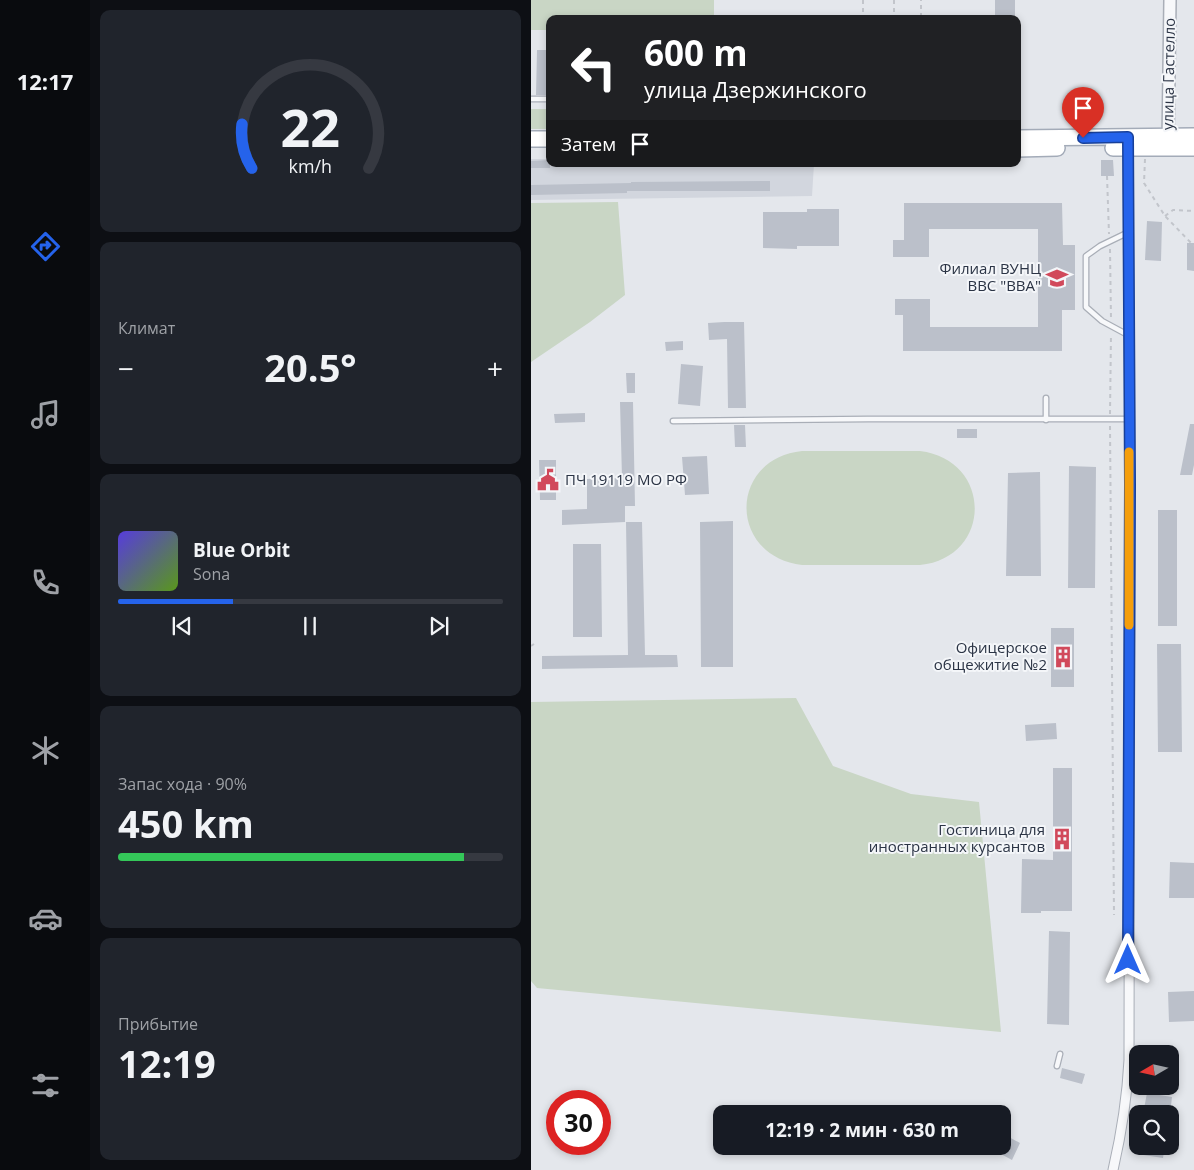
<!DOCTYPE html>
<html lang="ru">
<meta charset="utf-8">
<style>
body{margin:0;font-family:"Open Sans",sans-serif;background:#20242c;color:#f1f3f6;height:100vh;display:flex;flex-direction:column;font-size:19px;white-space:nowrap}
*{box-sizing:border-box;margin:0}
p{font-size:16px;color:#9ea1a6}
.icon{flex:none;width:28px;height:28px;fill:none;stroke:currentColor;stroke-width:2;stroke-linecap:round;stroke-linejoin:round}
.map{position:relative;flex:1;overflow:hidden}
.sheet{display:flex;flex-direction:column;gap:10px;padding:10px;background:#0d0f14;width:441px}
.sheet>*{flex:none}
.guide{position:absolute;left:15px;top:15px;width:475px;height:152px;border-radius:10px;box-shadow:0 2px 8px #0003;background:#202124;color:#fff;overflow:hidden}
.needle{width:32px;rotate:261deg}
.buttons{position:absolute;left:598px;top:1045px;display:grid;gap:10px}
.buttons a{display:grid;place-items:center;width:50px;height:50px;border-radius:10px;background:#171b24;box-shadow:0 2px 8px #0003;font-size:25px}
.speed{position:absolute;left:15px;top:1090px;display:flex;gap:10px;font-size:25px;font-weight:700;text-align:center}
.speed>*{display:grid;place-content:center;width:65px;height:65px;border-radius:50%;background:#171b24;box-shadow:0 2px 8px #0003;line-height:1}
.speed .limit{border:8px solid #d22;background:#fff;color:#111}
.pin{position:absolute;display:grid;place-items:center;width:42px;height:42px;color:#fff;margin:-51px -21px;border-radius:50% 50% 50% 0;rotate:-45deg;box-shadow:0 0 5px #0007}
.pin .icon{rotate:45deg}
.me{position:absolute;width:55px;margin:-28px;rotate:0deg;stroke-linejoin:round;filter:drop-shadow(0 0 4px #0008)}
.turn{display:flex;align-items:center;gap:18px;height:105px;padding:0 15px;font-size:22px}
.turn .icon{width:65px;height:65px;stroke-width:2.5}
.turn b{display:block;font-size:35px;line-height:42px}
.then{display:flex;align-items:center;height:48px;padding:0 15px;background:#0003;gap:10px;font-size:19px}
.big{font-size:38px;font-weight:700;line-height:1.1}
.sheet .tile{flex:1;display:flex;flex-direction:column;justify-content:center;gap:8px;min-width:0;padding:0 18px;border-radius:10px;background:#20242c}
.sheet .dial{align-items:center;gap:0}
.dial svg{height:130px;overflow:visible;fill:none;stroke:#363941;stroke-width:7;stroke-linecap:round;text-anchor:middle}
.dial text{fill:#f1f3f6;stroke:none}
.song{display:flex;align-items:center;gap:15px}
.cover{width:60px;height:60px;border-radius:8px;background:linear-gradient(135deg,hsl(250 70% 55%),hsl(90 70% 35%))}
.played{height:5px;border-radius:2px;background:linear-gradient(90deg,#2563eb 30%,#363941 30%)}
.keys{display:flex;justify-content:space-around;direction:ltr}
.heat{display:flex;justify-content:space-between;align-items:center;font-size:28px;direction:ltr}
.charge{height:8px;border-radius:4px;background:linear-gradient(90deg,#34c759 90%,#363941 0)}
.trip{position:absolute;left:182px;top:1105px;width:298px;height:50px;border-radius:10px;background:#171b24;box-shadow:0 2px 8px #0003;font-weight:700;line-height:50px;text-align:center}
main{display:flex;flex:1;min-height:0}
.tab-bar{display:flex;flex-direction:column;width:90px;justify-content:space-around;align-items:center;background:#090b0e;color:#9ea1a6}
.tab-bar .icon{width:35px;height:35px}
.tab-bar .current{color:#2563eb}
.tab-bar b{font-size:22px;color:#f1f3f6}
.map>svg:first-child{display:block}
.built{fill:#d2d6de}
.green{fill:#c9d6c5}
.building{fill:#bbc0ca}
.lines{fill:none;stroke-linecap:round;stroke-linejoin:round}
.service-casing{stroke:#a9aeb7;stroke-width:7}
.minor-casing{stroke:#a9aeb7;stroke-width:11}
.tertiary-casing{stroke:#a9aeb7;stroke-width:14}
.primary-casing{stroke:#a3abb8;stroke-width:18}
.path{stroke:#c2c5cb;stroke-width:2;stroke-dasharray:4 4;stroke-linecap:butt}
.service{stroke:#f7f8fa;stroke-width:4.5}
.minor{stroke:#f7f8fa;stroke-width:9}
.tertiary{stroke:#f7f8fa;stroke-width:11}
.primary{stroke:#fff;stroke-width:15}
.route-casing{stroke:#184099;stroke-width:12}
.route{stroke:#2563eb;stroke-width:9}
.slow{stroke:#f59e0b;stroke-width:9}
.labels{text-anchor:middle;stroke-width:4;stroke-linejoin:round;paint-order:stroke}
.street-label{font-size:15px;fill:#2b3445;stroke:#f4f6f9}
.poi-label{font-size:15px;fill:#2b3445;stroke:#f4f6f9;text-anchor:end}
</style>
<main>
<nav class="tab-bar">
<b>12:17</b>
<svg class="icon current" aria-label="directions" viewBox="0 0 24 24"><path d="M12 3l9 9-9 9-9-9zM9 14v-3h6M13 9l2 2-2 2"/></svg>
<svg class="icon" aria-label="music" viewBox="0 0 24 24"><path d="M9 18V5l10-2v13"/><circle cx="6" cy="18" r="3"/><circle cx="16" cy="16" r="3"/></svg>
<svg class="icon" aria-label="phone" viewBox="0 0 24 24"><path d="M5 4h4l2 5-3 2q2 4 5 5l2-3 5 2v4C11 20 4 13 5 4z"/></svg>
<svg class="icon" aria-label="climate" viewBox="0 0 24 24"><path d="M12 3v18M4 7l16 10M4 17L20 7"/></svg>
<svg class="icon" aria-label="car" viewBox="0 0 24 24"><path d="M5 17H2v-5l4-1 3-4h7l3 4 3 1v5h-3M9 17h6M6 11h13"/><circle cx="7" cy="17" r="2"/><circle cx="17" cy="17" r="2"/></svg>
<svg class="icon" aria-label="filters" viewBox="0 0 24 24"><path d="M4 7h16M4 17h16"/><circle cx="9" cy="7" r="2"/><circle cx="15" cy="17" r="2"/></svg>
</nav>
<section class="sheet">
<div class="tile dial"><svg viewBox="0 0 100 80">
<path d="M14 69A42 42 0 1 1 86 69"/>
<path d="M14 69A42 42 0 0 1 8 42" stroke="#2563eb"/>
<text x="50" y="56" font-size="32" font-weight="700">22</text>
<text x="50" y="72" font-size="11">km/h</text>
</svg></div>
<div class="tile"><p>Климат</p>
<div class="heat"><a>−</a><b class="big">20.5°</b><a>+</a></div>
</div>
<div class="tile">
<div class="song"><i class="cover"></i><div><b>Blue Orbit</b><p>Sona</p></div></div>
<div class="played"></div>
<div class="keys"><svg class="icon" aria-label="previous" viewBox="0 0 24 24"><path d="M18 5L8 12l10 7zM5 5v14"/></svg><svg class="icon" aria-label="pause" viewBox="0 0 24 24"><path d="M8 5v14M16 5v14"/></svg><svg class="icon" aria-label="next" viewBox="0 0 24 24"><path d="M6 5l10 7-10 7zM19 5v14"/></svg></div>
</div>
<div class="tile"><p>Запас хода · 90%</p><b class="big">450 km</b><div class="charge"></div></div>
<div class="tile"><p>Прибытие</p><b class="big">12:19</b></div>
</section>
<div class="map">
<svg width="663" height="1170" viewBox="0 0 663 1170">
<rect width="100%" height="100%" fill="#e4e7ec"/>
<path class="built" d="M0 159H19V164H283L281 196 0 200Z"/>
<path class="green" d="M0 0H183V19H19V30H0Z
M0 109H19V129H0Z
M87 202 94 295 59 322 0 362V203Z
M271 451H389C462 460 462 557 389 565H271C197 556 197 459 271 451Z
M265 698 302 766 380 794 448 802 470 1032 6 988 0 981V702Z"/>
<path class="building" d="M464 0H484V19H464Z
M6 50H19V95H5Z
M19 160V168H0V161Z
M570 160H582L583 176H570Z
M239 181V191H96V193L0 195V185L100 183V182Z
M373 203H531L532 245H544V310H531V351H372V315H364V299H399V327H507V229H398V257H362V240H373Z
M276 209H308V246H266V249L232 248V212H276Z
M616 221 631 222 630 261 614 260Z
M656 243H663V271L656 270Z
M193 322H213L215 408H197L196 339 178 340 177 323Z
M152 341V350L135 351 134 342Z
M150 364 172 366 169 406 147 404Z
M95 373H104V393H96Z
M89 402H102L104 506H94V522L31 525V510L56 509V479L91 478Z
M54 413V422L24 423 23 414Z
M659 424H663V465L661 475H649Z
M203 425H214L215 447H204Z
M426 429H446V438H426Z
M176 456 178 494 154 495 151 457Z
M8 460H25V500H9Z
M538 466 565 467 564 588H537Z
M509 472 510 576H475L477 473Z
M627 510H646V626H627Z
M202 521V667H170L169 522Z
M95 522H111L114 655H146L147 667 11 669V656L97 655Z
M42 544H70L71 637H42Z
M520 628H543V687H520Z
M626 644H650L651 752H627Z
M525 723 526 739 495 741 494 725Z
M522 768H541V911H510V913H490L491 859 522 860Z
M639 862 663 863V898H638Z
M518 931 539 932 538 1025 516 1024Z
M663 991V1021L638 1022 637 992Z
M531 1068 554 1074 551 1084 529 1078Z
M616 1093 641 1097 639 1114H612Z
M476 1136 489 1143 481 1160 468 1153Z
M607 1146H634L632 1158 606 1154Z"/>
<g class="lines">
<g class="service-casing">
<path id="service" d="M0 99H19
M597 335 571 321 555 307V256L569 246 598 232
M515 420V398
M142 421 337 419H598
M526 1066 529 1054"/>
</g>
<g class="minor-casing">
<path id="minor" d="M582 1170C591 1131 596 1100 598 1060L599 484 597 145"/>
</g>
<g class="tertiary-casing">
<path id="tertiary" d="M637 143 639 0"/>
</g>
<g class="primary-casing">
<path id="primary" d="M486 138 663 136
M0 139H19
M582 148H663
M486 149 526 148"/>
</g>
<path class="path" d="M332 0V16
M363 0V17
M390 17V0
M614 159 613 183 634 216 663 246
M576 176 578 234
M634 216 642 210 663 211
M579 249 580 319
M579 414 580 334
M579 426 583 915
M0 646 3 644"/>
<use href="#service" class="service"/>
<use href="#minor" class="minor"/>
<use href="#tertiary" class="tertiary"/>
<use href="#primary" class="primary"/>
</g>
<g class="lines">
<g class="route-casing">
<path id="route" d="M552 138 597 137 599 484 597 960"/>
</g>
<use href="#route" class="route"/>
<path class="slow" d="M598 625V452"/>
</g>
<defs>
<g id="university-bare" transform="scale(1.725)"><path d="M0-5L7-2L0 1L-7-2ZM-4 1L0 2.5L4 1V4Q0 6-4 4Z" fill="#d1495b" stroke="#f4f6f9" stroke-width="2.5" paint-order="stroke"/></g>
<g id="civic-bare" transform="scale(1.725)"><path d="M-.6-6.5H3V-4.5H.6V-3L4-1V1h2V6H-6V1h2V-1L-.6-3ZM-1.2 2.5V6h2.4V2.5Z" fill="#d1495b" stroke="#f4f6f9" stroke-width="2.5" paint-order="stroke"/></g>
<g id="building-bare" transform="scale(1.725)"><path d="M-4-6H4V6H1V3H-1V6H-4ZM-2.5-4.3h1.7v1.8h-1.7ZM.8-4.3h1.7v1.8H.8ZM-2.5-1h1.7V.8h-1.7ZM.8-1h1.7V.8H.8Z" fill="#d1495b" stroke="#f4f6f9" stroke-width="2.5" paint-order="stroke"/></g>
</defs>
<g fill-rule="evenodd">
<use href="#university-bare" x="526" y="278"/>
<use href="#civic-bare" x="17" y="480"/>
<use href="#building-bare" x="532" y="657"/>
<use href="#building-bare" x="531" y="839"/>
</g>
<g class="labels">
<g class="street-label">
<text transform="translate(638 74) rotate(-89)" y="5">улица Гастелло</text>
</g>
<g class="poi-label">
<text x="510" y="274">Филиал ВУНЦ<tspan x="510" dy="17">ВВС "ВВА"</tspan></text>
<text x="34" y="485" text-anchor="start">ПЧ 19119 МО РФ</text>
<text x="516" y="653">Офицерское<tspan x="516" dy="17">общежитие №2</tspan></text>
<text x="514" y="835">Гостиница для<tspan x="514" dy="17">иностранных курсантов</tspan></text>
</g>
</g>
</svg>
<div class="buttons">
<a><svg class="needle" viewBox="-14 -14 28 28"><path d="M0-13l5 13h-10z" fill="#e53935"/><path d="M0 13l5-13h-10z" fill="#9ea1a6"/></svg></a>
<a><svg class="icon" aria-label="search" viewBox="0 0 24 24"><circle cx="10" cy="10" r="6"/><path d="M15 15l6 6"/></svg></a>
</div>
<div class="speed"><div class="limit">30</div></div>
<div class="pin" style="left:552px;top:138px;background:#d93025"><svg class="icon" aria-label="arrive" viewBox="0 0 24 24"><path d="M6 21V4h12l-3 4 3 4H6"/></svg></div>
<svg class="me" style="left:597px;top:960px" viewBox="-20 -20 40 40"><path d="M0-17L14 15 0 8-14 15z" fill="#2563eb" stroke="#fff" stroke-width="4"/></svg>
<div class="trip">12:19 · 2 мин · 630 m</div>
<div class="guide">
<div class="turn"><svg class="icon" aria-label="left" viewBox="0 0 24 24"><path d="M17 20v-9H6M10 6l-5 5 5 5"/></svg><div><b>600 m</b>улица Дзержинского</div></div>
<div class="then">Затем<svg class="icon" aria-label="arrive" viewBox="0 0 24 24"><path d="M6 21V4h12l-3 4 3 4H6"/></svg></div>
</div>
</div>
</main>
